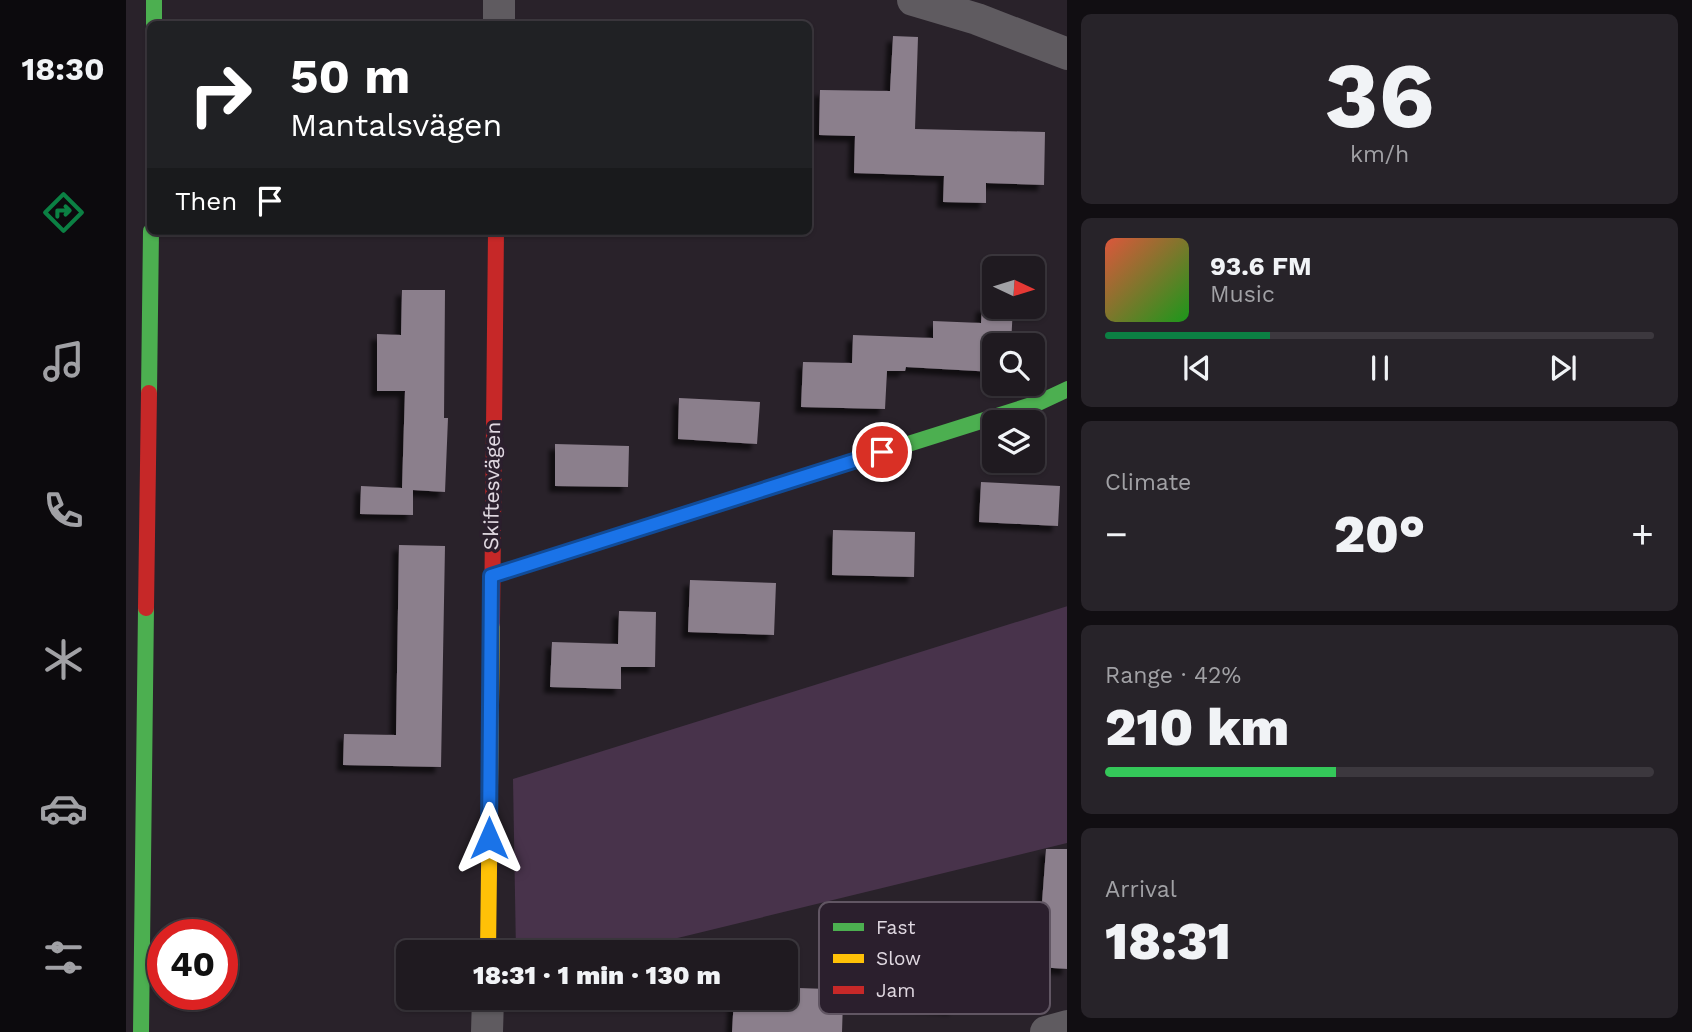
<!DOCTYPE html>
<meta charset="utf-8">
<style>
body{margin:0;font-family:"Work Sans",sans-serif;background:#272329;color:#f1f3f6;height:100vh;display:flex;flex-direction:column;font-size:26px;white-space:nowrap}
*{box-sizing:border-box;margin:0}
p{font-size:23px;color:#a1a1a5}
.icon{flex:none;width:38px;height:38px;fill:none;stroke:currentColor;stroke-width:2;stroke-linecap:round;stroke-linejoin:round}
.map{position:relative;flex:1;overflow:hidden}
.drawer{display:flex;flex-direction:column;gap:14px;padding:14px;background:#110e12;width:625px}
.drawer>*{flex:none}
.guide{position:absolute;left:21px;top:21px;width:665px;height:214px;border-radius:10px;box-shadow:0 2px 5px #0004,0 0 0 2px #3c383e;background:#202124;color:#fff;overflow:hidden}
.needle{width:46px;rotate:94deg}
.fabs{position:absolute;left:856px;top:256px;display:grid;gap:14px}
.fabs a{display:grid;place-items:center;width:63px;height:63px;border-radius:10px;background:#1f1a20;box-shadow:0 2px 5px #0004,0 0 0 2px #3c383e;font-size:35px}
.speed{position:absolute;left:21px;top:919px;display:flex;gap:14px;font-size:35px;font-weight:700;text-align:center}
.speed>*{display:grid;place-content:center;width:91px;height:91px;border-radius:50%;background:#1f1a20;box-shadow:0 2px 5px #0004,0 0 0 2px #3c383e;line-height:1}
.speed .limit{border:10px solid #d22;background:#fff;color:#111}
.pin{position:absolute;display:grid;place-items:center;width:60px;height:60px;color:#fff;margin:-30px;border:4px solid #fff;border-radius:50%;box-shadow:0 2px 7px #0007}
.me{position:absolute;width:77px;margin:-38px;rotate:0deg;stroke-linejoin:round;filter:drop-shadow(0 0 5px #0008)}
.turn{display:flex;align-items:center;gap:24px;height:147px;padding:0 28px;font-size:32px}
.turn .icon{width:91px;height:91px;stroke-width:2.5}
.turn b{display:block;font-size:49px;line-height:60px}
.then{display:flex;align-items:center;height:66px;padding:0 28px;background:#0003;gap:14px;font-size:26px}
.big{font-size:52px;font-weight:800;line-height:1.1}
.drawer .widget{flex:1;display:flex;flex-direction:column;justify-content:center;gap:10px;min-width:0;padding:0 24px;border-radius:10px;background:#272329}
.drawer .dial{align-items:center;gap:0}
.dial b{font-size:91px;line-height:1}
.song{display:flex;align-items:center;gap:21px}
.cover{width:84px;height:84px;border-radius:10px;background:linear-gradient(135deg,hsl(10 70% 55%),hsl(120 70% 35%))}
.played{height:7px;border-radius:4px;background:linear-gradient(90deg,#0b8043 30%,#3c383e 30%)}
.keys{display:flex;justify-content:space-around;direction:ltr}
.heat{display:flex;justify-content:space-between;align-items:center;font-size:38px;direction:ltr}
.charge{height:10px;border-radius:5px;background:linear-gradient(90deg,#34c759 42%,#3c383e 0)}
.trip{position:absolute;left:270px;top:940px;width:402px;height:70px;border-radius:10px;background:#1f1a20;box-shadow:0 2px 5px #0004,0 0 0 2px #3c383e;font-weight:800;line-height:70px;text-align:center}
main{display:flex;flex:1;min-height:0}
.tab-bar{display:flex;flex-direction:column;width:126px;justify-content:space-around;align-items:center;background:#0c0a0d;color:#a1a1a5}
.tab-bar .icon{width:49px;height:49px}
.tab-bar .selected{color:#0b8043}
.tab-bar b{font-size:32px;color:#f1f3f6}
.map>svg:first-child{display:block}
.green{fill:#48334b}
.building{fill:#8b7f8c;filter:url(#shadow)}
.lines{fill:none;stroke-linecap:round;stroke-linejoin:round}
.street{stroke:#5f5b60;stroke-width:32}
.fast{stroke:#4caf50;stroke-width:16}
.slow{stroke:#ffc107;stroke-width:16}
.jam{stroke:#c62828;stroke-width:16}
.route-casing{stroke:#114b97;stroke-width:18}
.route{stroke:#1a73e8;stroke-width:12}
.labels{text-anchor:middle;stroke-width:7;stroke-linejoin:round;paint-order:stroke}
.street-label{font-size:21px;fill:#e0d8e1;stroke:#2b1f2d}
.key{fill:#2b1f2d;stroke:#615663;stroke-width:2}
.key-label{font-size:19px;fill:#e0d8e1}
</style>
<main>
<nav class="tab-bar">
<b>18:30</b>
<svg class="icon selected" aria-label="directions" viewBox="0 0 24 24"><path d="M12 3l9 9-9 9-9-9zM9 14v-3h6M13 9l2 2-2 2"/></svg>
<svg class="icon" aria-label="music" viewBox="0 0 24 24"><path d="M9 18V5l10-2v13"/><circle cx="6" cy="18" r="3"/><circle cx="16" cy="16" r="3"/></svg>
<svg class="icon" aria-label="phone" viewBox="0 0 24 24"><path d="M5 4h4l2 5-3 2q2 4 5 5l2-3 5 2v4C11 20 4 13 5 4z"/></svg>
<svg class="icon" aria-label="climate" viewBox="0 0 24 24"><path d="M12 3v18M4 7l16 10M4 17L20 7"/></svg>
<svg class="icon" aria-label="car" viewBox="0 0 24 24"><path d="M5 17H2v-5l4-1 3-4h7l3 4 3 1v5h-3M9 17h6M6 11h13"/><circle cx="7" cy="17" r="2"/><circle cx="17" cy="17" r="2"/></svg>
<svg class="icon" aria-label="filters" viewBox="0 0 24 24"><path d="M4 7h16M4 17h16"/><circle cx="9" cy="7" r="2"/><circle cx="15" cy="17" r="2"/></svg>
</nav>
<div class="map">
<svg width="942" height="1032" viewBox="0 0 942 1032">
<defs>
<filter id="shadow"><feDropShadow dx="-6" dy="6" stdDeviation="2" flood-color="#0009"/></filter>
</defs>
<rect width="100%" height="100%" fill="#29222a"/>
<path class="green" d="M942 606 941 843 494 952H390L387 779Z"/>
<path class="building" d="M767 36 792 37 789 129 919 132 918 185 860 183V203L817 202 818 176 728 173 729 136 693 135 694 90 764 91Z
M276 290H319L318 418H322L319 492 287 490V515L234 514 235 486 276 488 279 391H251V334L275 335Z
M856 306H887L885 345H868V372L780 367 779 371H761L759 409 675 407 677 362 726 363 727 335 807 338V321L855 323Z
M553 398 634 402 631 444 552 439Z
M429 444 503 446 502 487 429 486Z
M855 482 934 486 932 526 853 522Z
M707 530 789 532 788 577 706 575Z
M273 545 319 546 315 767 217 765 218 734 270 735Z
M564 580 650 583 648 635 562 632Z
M493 611 530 612 529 667H495V689L424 687 426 642 492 644Z
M920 849H942V969L839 962 844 921 914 929Z
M794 953 834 957 829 1009 717 1000 716 1032H606L608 998H671L672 988 702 989 703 960 793 965Z"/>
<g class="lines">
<path class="street" d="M787 0 851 19 942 54
M373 24V0
M361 1032 362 998
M920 1032 942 1026"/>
<path class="fast" d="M28 0V24
M23 393 25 231
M570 511 912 403 942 389
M15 1032 20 608"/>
<path class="slow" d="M362 952 366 623"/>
<path class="jam" d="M365 576 570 511
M20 608 23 393
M366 623 370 231"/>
</g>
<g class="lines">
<g class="route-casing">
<path id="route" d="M363 838 365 576 756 452"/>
</g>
<use href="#route" class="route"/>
</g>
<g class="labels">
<g class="street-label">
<text transform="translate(366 486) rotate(-89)" y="7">Skiftesvägen</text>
</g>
</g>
<rect x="693" y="902" width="231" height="112" rx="10" class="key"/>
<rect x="707" y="923" width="31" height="8" fill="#4caf50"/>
<rect x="707" y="954" width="31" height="9" fill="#ffc107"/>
<rect x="707" y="986" width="31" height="8" fill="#c62828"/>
<g class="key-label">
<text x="750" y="934">Fast</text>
<text x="750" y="965">Slow</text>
<text x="750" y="997">Jam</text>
</g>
</svg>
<div class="fabs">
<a><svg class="needle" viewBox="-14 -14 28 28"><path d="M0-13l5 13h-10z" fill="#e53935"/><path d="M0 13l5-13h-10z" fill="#a1a1a5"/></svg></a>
<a><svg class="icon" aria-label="search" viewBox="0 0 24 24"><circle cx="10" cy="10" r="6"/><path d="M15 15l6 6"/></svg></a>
<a><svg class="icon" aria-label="layers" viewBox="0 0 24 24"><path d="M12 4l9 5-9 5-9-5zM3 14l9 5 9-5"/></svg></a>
</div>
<div class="speed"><div class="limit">40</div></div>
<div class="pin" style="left:756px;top:452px;background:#d93025"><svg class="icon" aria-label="arrive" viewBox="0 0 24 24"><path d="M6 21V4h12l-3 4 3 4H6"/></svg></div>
<svg class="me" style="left:363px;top:838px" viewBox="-20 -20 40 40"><path d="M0-17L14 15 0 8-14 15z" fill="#1a73e8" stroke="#fff" stroke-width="4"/></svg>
<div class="trip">18:31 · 1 min · 130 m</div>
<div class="guide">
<div class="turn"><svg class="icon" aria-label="right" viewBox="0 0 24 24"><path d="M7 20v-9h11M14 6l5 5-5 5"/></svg><div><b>50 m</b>Mantalsvägen</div></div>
<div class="then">Then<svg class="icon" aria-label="arrive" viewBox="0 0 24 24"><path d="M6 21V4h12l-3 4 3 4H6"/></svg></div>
</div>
</div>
<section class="drawer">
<div class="widget dial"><b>36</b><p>km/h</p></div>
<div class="widget">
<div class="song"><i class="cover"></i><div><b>93.6 FM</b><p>Music</p></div></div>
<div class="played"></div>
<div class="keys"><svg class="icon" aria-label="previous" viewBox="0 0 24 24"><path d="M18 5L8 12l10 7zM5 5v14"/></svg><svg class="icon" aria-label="pause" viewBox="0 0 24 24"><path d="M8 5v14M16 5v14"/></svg><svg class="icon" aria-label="next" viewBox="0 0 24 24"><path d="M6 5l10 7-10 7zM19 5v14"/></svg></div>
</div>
<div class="widget"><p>Climate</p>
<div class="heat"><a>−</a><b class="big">20°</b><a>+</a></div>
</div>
<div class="widget"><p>Range · 42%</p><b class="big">210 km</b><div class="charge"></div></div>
<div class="widget"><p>Arrival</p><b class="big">18:31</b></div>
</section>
</main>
